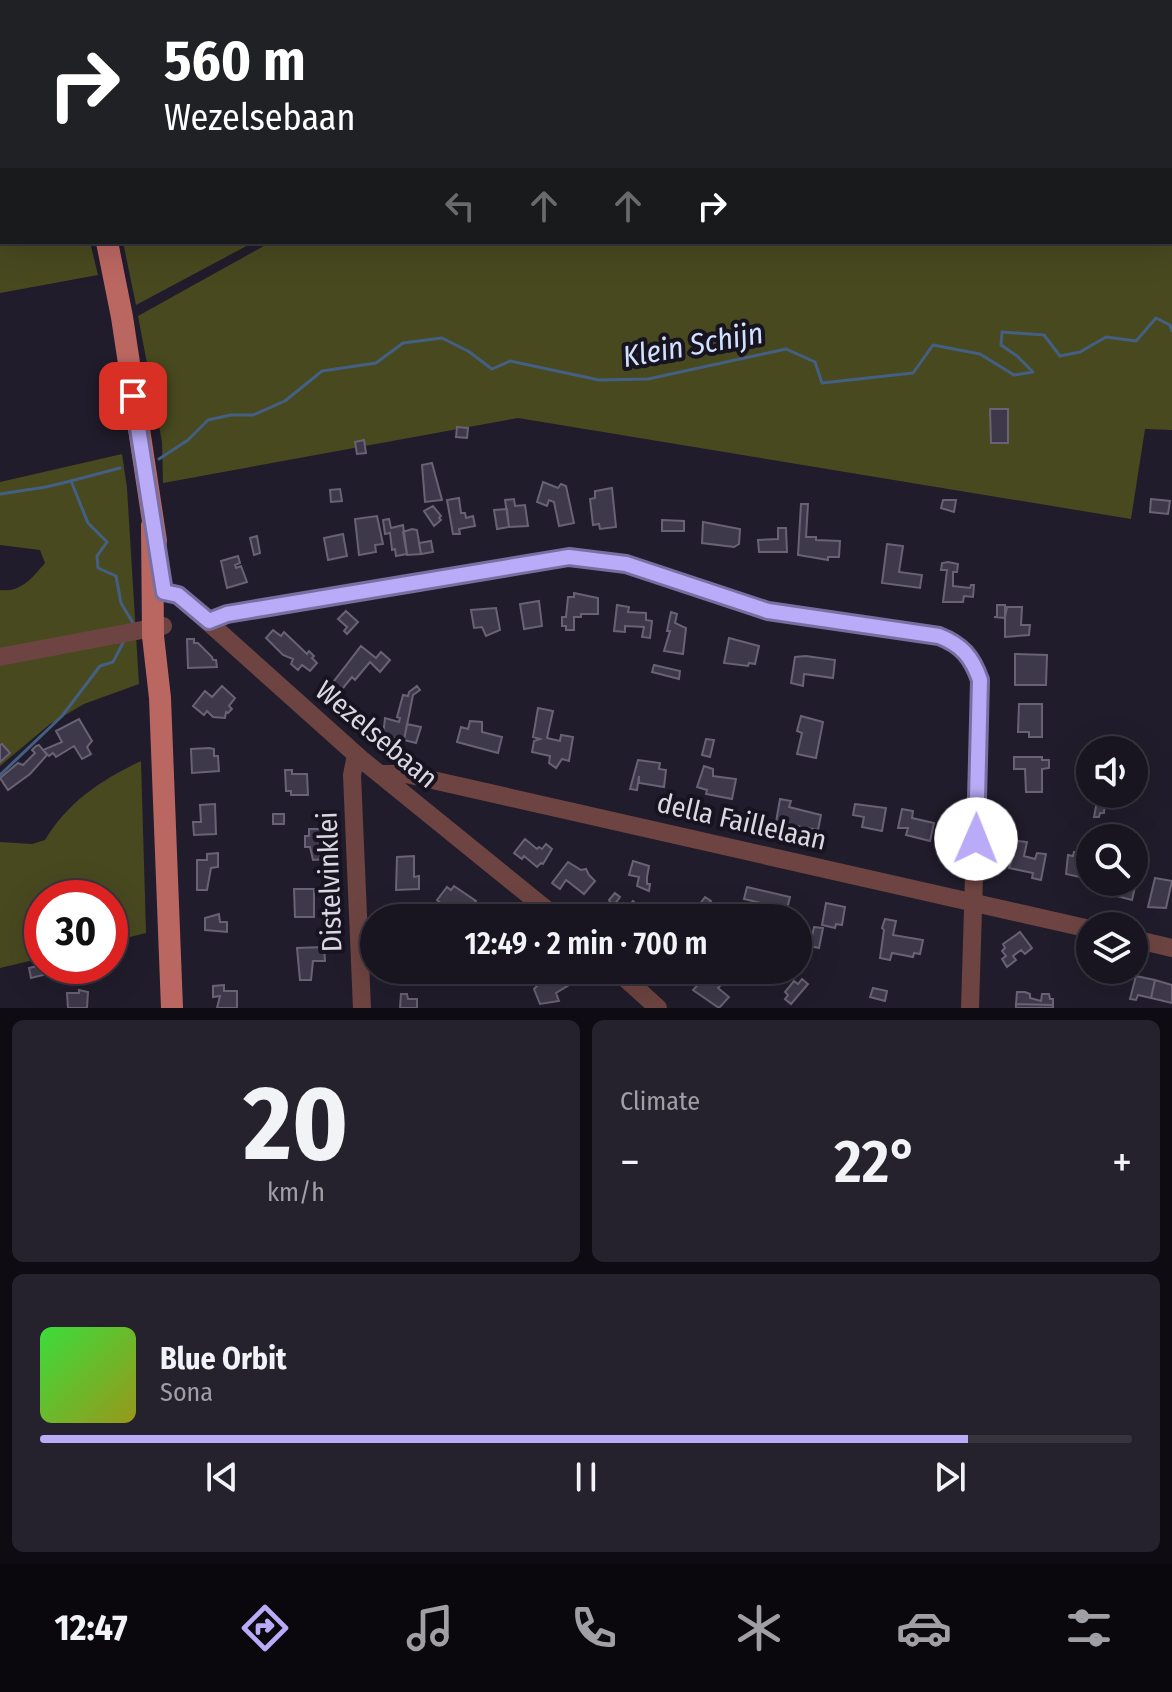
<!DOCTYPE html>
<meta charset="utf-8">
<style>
body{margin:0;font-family:"Fira Sans Condensed",sans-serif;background:#26222d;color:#f1f3f6;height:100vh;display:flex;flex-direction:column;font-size:30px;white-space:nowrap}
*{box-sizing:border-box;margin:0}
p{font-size:26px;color:#9f9fa5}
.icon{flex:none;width:44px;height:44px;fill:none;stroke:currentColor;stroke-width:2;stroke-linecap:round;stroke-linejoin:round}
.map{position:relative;height:1008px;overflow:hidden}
.panel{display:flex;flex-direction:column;gap:12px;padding:12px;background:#0e0c12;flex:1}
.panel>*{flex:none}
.top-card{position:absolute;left:0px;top:0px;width:1172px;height:244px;box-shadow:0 8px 32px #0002,0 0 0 2px #37343e;background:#202124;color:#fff;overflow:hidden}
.buttons{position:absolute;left:1076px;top:736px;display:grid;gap:16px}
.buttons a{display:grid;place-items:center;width:72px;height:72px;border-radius:50%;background:#191520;box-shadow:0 8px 32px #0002,0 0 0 2px #37343e;font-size:40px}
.speed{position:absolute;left:24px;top:880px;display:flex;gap:16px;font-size:40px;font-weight:700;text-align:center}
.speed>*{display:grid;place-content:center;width:104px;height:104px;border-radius:50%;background:#191520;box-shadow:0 8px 32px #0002,0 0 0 2px #37343e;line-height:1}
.speed .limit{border:12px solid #d22;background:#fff;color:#111}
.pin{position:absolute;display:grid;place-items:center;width:68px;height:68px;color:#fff;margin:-34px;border-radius:16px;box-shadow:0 4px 12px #0006}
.me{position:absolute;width:88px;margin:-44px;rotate:1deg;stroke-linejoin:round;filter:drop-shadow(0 0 6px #0008)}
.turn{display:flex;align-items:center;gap:28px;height:168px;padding:0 32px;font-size:36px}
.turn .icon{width:104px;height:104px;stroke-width:2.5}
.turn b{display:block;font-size:56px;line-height:68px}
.lanes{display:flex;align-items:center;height:76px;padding:0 32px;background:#0003;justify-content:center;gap:40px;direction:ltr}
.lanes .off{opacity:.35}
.big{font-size:60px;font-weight:600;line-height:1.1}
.panel .tile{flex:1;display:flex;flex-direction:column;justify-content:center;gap:12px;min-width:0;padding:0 28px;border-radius:12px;background:#26222d}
.panel .dial{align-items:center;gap:0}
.dial b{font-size:104px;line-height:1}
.song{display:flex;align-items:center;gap:24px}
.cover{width:96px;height:96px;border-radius:12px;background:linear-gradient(135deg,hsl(120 70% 55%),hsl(60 70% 35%))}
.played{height:8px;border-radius:4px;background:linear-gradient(90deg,#b9abf7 85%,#37343e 85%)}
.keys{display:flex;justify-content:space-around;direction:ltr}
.heat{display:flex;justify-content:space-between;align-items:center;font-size:44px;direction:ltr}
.panel .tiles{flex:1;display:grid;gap:12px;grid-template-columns:1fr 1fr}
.tile:last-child{grid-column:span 2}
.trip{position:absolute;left:360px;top:904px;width:452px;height:80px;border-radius:40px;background:#191520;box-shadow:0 8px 32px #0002,0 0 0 2px #37343e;font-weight:600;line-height:80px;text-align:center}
.tabs{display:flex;height:128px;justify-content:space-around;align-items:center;background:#0a080d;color:#9f9fa5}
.tabs .icon{width:56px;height:56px}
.tabs .selected{color:#b9abf7}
.tabs b{font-size:36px;color:#f1f3f6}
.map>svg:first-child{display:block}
.green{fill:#48491f}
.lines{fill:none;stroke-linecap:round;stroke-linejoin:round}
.stream{stroke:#445f84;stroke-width:3}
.building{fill:#3e394a;stroke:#686274;stroke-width:2}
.minor{stroke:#6d4441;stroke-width:18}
.major{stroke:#bb6761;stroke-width:22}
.route-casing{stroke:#786fa1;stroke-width:20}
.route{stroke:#b9abf7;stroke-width:14}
.labels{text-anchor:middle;stroke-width:8;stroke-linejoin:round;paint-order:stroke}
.street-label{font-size:28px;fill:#dbd8e2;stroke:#171321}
.water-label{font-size:30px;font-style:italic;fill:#d1e3fc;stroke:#171321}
</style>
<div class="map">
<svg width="1172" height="1008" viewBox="0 0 1172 1008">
<rect width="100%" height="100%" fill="#211c2b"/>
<path class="green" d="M591 0H1172V430L1145 429 1131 519 518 418 163 483 162 442 138 316 271 242H1170V2Z
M0 172H2V242H90L98 275 0 293Z
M123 242H254L136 305Z
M122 454 127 488 139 684 84 704 50 724 0 766V590C21 593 33 577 45 563L40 550 0 545V482Z
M141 761 146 933 110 942V898H42V958L0 968V842L32 844 45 840C68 802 101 780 141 761Z"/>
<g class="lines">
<path class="stream" d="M159 459 188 440 208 420 231 415H253L285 401 322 371 376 363 403 343 442 338 468 351 492 369 510 361 599 380 648 379 786 349 815 362 822 383 913 373 933 345 980 354 1014 375 1033 372 1017 356 1001 345 1002 332 1044 335 1060 356 1080 352 1106 337 1136 341 1156 318 1170 325 1172 331
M120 468 71 481 88 523 107 542 97 556 98 568 116 576 121 603 133 623
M0 494 46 487 71 481
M0 775 62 716 100 666 113 662 125 639"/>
</g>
<path class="building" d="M990 409H1008V443H991Z
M457 427 468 428 467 438 456 437Z
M364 440 366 453 357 454 355 442Z
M432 463 442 500 425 502 422 465Z
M543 482 558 488 561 484 566 486 574 523 559 526 554 502 549 500 547 506 537 502Z
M612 488 616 527 600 529 599 524 593 525 590 499 595 498V491Z
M340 489 342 501 331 502 330 490Z
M459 498 461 513H465L466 518 473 516 475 526 459 529 460 534H453L447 500Z
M514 499 515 506 525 505 528 526 509 527 505 500Z
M1151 499 1170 501 1168 514 1150 512Z
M943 500H956L954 512 941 508Z
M801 504H808L806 537H816V540L840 541 839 557H828V560L798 555Z
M433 506 441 516 439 518 441 520 434 526 424 511Z
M507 509 509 527 497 529 494 510Z
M377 516 383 544 375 545 376 552 359 555 355 519Z
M389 519 391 528 403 525 407 554 396 556 395 549 392 550 390 533 385 534 383 520Z
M662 520 684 521V531H662Z
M703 522 740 529 739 544 734 547 702 543Z
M778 528H786L787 552H759L758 540 778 539Z
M412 529 417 530 421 554 407 555 403 532Z
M343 534 347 556 328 560 324 538Z
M257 536 260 553 254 555 250 538Z
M431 541 433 552 421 554 419 543Z
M887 544 903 546 899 572 922 575 920 588 882 583Z
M238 556 240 563 235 565 236 568 241 566 247 582 227 588 221 561Z
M948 562 958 564 957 572H953V586L970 588 971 585H974L973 597 964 596 963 602H943L947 570H941L942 563Z
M574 593 598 598V614H581V617H574V630H566V626H562V617H566L568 597H574Z
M539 601 542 626 524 629 520 604Z
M617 605 629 607 628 612 646 613V620L652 621 650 638 642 637 644 627 625 626V632L614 631Z
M997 605H1005V617L1007 607H1022L1021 625H1030L1029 635 1005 637V618L994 617H997Z
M496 608 500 630 486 636 482 627 474 628 471 610Z
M346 611 358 622 347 634 344 631 347 627 338 619Z
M671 612 677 614 675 623 686 628 683 654 664 651 670 631H667Z
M273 630 281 636 284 632 307 654 309 651 314 656 312 658 317 663 310 671 302 665 298 670 291 664 293 659 283 655 266 638Z
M729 638 759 646 755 664 749 663 748 666 724 663Z
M187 639H194V643H198L212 657 213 660H216L217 667 188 668Z
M361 646 376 658 381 652 390 660 380 672 370 662 355 680 352 677 339 693 331 685Z
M1015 654 1047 655 1046 685H1015Z
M806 656 835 660 833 678 804 674 803 686 791 683 795 657Z
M654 665 680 671 679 679 652 672Z
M222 686 235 698 229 706 232 709 228 713 226 712 225 718 213 717 207 711 204 715 193 706 205 691 212 697Z
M417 686 420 690 413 695 404 740 383 736 385 718 399 722 400 718 397 717 403 695 408 696 409 692Z
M1019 704H1042V737H1029V732H1018Z
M538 708 553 711 547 738 560 741 561 735 573 737 569 761 562 759 556 768 549 763 550 756 532 752 534 741 540 739 533 737Z
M801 716 823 722 816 758 797 754 802 733 797 731Z
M79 719 92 741 87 747 91 754 82 759 74 746 56 757 53 753 49 756 43 750 62 742 56 731Z
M470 721 482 722V732L502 737 498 753 457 742 461 727 468 729Z
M407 724 421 727 416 743 404 740Z
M706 739 714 740 710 757 702 755Z
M2 744 10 753 0 762V745Z
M39 745 47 755 30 774 8 790 0 778 18 763 23 765 35 753 32 750 36 746Z
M209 748 214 749V756H218L219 771 192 773 191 749Z
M1014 757H1042V760H1049V768L1042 769V792H1026L1025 769H1014Z
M638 760 660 763 659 769 666 770 664 787 639 783V776L637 790 630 789Z
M704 766 713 769V776L736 779 732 799 706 794 707 790 697 787Z
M285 770H292V774H307L308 795H291V791H286Z
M780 799 791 801 789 807 821 815 818 830 776 822Z
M1097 801H1105L1104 813H1100L1099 817H1094Z
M215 804 216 834 194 835 193 822H201L200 805Z
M855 804 886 808 882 831 862 827 864 817 853 815Z
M902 809 913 811 912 818 934 823 930 841 906 835 908 828H898Z
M273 814H284V824H273Z
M309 829H326L327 859 313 860 310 847H305V836H309Z
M525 839 537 849 539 847 542 849 546 844 552 849 543 864 541 863 537 867 524 856 522 859 514 853Z
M1018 841 1027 842 1024 856 1035 859 1037 853 1046 854 1041 880 1032 878 1033 873 1009 868Z
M1074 852 1084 854 1085 852 1080 877 1066 874 1068 855 1073 856Z
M218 853V867L211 868 207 890H197V860H207V854Z
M414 856V877L419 876V889L396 890 397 857Z
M1084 856 1090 857V878L1080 877Z
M633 861 649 866 647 877V884H650L649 891 637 886 639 877 629 875Z
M568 862 581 870 586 869 589 875 595 881 584 894 566 880 560 889 552 883Z
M1155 878 1172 881 1166 908 1148 907Z
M1115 882H1133L1132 886 1135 887 1132 900 1113 895Z
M454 886 476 901 470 908 474 911 469 918H464L447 903 444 906 437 900 447 887 451 890Z
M747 887 790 897 787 909 778 907 777 912 768 910 769 905 744 899Z
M294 889H314V917H295Z
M615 893 620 897 612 908 618 913 613 918H608L599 910 610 902 609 900Z
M705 897 711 901 698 917 693 913Z
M633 901 642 910 637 916 639 918H618Z
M826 903 845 907 842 925 836 924 835 928 822 925Z
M219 914 220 922H227V932L205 930V918Z
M885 919 896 921 893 935 923 940 920 954 914 953 913 957 892 953 890 960 880 958 884 930 882 928Z
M814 927 823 928 819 948 810 946Z
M1020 932 1032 948 1025 954 1021 950 1013 956 1016 960 1007 967 1002 959 1006 956 1002 951 1005 948 1003 944Z
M324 947 325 961H313L311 980H300L297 948Z
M41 965 43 975 31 978 29 968Z
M439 970H452L453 980 440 982Z
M708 974 721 985 718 988 729 997 719 1008 693 990Z
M565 975 569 985 556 993 559 1001 540 1004 534 989 538 985 536 981 550 976 551 981Z
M1136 976 1155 980 1151 998 1138 995 1136 1000 1130 999Z
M802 979 808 984 791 1004 785 999 788 995 785 992 794 981 798 984Z
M1155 980 1172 985V1003L1151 998Z
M224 985V991H237V1008H217L220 996 213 997V986Z
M873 988 887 991 885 1001 870 997Z
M79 990 88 992 87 1008H68L67 993H79Z
M1017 992H1025L1030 994V998L1041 1001 1042 994H1049L1050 999H1053V1005L1016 1004Z
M401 994H407L408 999H417V1008H400Z
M1016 1004 1053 1005V1008H1016Z"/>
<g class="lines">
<path class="minor" d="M542 2 543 0
M164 592 178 595 361 759 557 918
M209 621 227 614 569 557 626 564 768 611 939 636C962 645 972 657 980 680L970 1008
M0 657 163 626
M356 755 352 775 362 1008
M380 774H406L1090 929
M1134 939 1172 948
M616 970 658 1008"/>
<path class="major" d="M11 0 12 2
M107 242 122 317 156 541
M152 526 153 636 160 698 172 1008"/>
</g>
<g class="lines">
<g class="route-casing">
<path id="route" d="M133 396 164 592 178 595 209 621 227 614 569 557 626 564 768 611 939 636C962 645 972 657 980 680L976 839"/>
</g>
<use href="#route" class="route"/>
</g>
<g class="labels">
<g class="street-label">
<text transform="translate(377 734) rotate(40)" y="10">Wezelsebaan</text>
<text transform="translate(742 821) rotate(13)" y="10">della Faillelaan</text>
<text transform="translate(329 882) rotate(-92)" y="10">Distelvinklei</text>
</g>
<g class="water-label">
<text transform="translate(693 345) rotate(-10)" y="10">Klein Schijn</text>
</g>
</g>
</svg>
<div class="buttons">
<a><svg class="icon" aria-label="sound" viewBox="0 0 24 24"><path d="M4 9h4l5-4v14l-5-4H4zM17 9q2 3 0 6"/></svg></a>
<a><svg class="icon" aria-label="search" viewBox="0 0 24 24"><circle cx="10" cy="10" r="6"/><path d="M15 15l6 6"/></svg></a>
<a><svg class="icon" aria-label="layers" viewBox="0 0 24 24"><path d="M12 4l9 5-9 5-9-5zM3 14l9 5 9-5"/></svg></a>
</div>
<div class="speed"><div class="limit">30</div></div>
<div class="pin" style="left:133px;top:396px;background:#d93025"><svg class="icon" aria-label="arrive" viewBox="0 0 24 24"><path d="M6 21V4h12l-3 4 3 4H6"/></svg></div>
<svg class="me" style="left:976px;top:839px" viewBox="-20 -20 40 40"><circle r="19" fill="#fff"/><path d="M0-13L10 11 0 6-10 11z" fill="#b9abf7"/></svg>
<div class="trip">12:49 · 2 min · 700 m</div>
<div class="top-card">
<div class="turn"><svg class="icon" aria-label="right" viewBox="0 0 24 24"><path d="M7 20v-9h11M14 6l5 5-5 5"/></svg><div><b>560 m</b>Wezelsebaan</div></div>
<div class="lanes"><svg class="icon off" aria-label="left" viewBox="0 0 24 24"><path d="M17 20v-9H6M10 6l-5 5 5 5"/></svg><svg class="icon off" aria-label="ahead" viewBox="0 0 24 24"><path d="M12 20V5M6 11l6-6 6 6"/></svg><svg class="icon off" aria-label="ahead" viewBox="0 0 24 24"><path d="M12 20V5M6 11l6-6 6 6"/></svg><svg class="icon" aria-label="right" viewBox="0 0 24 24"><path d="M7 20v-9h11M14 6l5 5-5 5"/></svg></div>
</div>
</div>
<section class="panel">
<div class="tiles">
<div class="tile dial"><b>20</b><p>km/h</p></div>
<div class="tile"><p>Climate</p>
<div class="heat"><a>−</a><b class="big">22°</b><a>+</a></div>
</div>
<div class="tile">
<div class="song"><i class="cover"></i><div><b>Blue Orbit</b><p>Sona</p></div></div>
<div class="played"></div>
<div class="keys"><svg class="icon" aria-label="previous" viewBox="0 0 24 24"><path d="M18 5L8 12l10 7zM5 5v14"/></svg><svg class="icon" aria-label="pause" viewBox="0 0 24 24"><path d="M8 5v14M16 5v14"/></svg><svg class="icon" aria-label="next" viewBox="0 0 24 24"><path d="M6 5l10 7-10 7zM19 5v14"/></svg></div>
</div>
</div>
</section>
<nav class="tabs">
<b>12:47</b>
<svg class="icon selected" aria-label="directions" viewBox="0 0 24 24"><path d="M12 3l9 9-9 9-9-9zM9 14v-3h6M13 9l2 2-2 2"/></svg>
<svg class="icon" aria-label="music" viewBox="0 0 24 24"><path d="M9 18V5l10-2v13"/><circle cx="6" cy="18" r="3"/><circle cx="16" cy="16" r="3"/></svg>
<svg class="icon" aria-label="phone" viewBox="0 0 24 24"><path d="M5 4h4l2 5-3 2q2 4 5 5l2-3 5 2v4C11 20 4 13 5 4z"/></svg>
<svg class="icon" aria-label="climate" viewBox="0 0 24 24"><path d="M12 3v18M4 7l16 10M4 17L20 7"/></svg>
<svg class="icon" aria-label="car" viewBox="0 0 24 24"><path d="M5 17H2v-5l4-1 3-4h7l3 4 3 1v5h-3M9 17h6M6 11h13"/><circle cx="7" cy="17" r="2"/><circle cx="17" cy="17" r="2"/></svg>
<svg class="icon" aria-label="filters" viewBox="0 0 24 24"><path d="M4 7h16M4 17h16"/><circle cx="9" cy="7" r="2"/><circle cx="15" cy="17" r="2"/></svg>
</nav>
